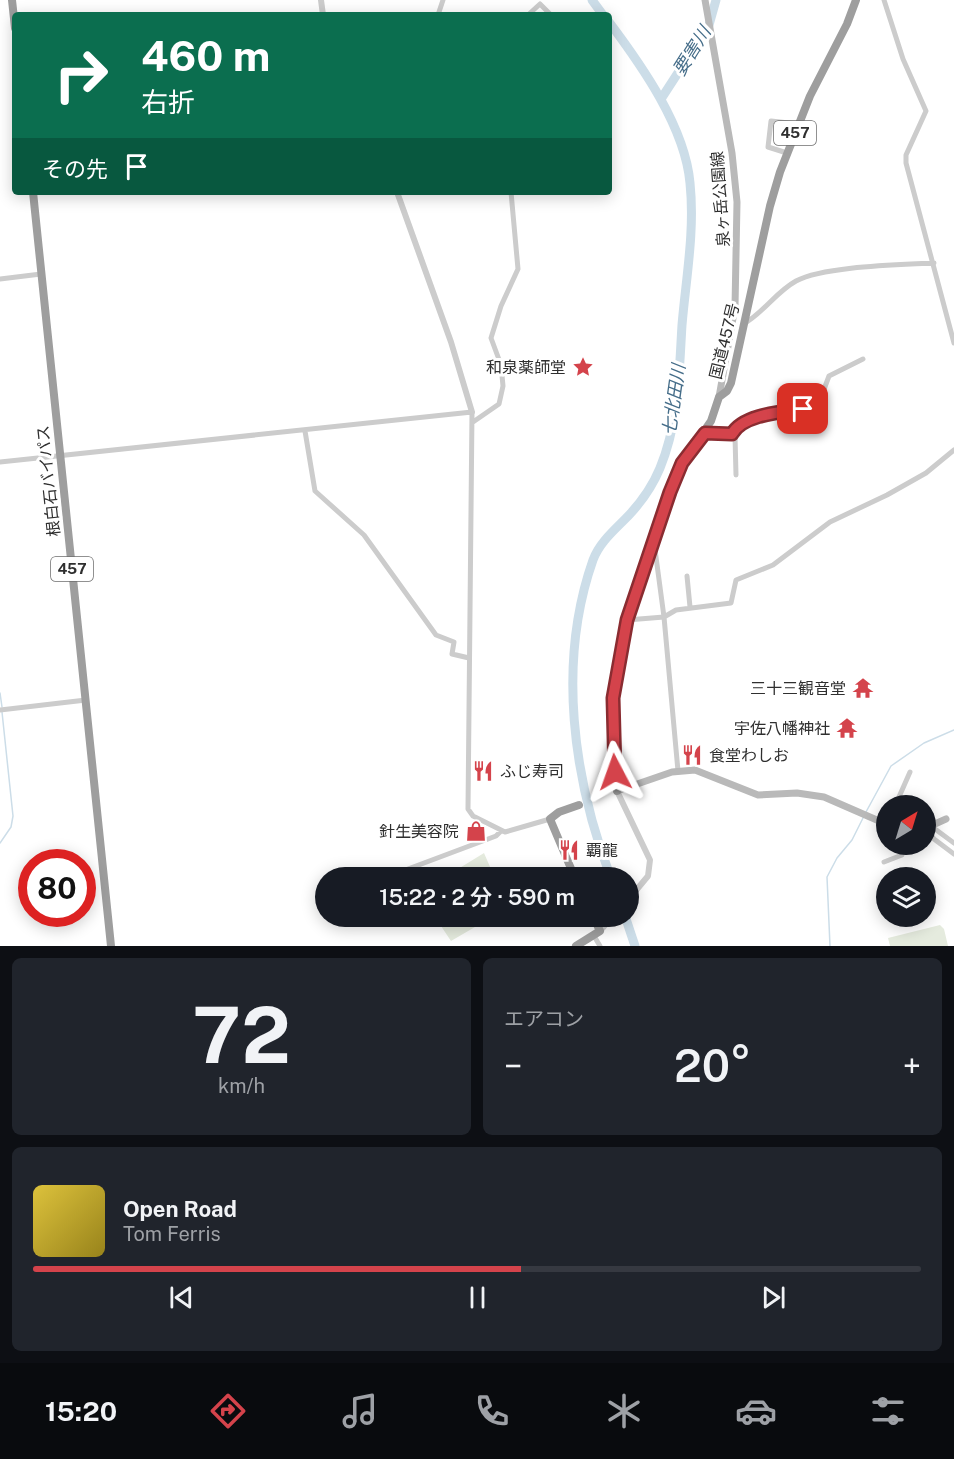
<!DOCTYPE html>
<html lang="ja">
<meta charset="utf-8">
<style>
body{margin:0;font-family:"Public Sans","Noto Sans JP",sans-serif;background:#20242c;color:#f1f3f6;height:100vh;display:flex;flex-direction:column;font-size:22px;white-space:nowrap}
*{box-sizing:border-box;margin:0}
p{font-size:20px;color:#9ea1a6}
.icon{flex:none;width:33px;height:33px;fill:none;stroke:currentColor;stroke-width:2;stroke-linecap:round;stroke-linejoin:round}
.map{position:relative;height:946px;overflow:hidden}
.side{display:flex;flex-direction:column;gap:12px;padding:12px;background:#0d0f14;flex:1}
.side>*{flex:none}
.top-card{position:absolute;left:12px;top:12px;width:600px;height:183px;border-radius:6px;box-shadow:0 3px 15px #0003;background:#0b6e4f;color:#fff;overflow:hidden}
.needle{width:39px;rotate:38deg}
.tools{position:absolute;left:876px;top:795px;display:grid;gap:12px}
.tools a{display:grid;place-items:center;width:60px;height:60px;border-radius:50%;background:#171b24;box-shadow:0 3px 15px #0003;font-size:30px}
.speed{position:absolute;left:18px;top:849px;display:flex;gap:12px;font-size:30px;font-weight:700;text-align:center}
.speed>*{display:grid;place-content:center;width:78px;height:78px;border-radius:50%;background:#171b24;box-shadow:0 3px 15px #0003;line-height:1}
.speed .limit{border:9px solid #d22;background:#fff;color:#111}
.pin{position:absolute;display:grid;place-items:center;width:51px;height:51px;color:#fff;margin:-26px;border-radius:12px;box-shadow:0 3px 9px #0006}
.me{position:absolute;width:66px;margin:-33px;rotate:356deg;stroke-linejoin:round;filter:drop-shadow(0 0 4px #0008)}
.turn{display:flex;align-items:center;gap:21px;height:126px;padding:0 30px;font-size:27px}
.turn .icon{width:78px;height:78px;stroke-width:2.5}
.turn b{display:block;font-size:42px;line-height:51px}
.then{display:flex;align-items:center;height:57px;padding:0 30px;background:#0003;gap:12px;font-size:22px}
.big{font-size:45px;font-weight:600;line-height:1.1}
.side .tile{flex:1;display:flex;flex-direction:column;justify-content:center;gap:9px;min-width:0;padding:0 21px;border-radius:9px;background:#20242c}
.side .dial{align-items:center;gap:0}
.dial b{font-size:78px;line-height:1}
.song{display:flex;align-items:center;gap:18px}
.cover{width:72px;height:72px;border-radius:9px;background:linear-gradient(135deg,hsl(50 70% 55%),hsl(50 70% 35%))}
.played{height:6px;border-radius:3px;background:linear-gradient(90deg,#d4434b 55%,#363941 55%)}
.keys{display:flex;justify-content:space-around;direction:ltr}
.heat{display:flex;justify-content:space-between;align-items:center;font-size:33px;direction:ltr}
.side .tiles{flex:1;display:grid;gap:12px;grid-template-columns:1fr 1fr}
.tile:last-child{grid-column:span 2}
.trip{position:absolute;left:315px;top:867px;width:324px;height:60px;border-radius:30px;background:#171b24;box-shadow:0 3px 15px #0003;font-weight:600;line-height:60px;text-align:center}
.tabs{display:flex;height:96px;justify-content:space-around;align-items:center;background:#090b0e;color:#9ea1a6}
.tabs .icon{width:42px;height:42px}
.tabs .current{color:#d4434b}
.tabs b{font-size:27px;color:#f1f3f6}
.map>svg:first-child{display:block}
.green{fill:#e5ebde}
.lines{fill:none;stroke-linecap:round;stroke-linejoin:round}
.stream{stroke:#ccdde8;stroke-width:1.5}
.river{stroke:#ccdde8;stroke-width:9}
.minor{stroke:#ccc;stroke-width:5}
.tertiary{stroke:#ccc;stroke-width:6}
.secondary{stroke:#b9b9b9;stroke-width:7}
.trunk{stroke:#9e9e9e;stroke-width:8}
.route-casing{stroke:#8a2c31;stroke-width:15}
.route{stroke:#d4434b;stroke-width:10}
.labels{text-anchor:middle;stroke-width:6;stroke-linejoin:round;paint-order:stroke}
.shield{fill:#fff;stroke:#6d6d6d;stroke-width:1.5}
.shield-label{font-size:15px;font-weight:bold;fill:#2f2f2f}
.street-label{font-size:16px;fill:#2f2f2f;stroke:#fff}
.poi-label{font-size:16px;fill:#2f2f2f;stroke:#fff;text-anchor:end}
.water-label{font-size:18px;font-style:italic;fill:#456d89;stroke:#fff}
</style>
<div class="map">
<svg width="954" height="946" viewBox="0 0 954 946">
<rect width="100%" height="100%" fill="#fff"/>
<path class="green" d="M484 853 494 876 492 877H445Z
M435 917H467L475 927 451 941Z
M940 925 944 929 948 946H890L888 938Z"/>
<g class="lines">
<path class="stream" d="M0 693 2 707
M866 812 891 766 924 743 954 730
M0 843 11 827 13 816 2 712
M830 946 827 877 837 858 852 840 864 816"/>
<path class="river" d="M592 0 603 15
M609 22C642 66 685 127 690 183 695 231 686 278 682 325 679 373 679 422 660 468 653 485 642 501 630 514 617 528 600 541 593 560 557 662 573 779 611 878
M661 99 709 25 716 0
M625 916 635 946"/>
<path class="minor" d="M884 0 903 59 926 111 906 155V163L954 343
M438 15 443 0
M528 15 540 4 551 15
M787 153 768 147 771 121 798 124
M0 279 41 274
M745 323C764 312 776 292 796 281 825 266 899 265 934 263
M473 422 499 404 503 386 501 365 491 338 501 306 518 269 511 192
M305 431 315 491 364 535 436 635 454 642 452 654 469 658
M705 433 735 436 736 475
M732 434C743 414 796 411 817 408L829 376 863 359
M0 462 472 412 468 809 473 816 505 832 550 819
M654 542 664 617 678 771
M687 576 690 607
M627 620 664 617 676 610 731 603 736 580 773 565 830 522 887 495 926 473 954 450
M0 710 86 700
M895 806 910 772
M931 826 954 843
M926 828 934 839 954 854
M884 862 902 855 903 844
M384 878 496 836 501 831
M594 936 600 946"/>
<path class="tertiary" d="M321 0 323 15
M397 192 451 342 472 412
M617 791 650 860 648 876 628 900
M600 931 613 916"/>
<path class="secondary" d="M705 0 732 153 737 202 735 307 719 397
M617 791 672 772 695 770 758 795 797 793 824 797 886 824
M926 828 946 819"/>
<path class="trunk" d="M12 0 15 28
M33 192 111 946
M617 791 611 721 613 698 627 620 670 492 682 463 711 421 719 397 727 391 731 383 770 206 780 172 810 96 847 24 856 0
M575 878 550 819 559 812 579 805
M576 946 600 931 593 916"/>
</g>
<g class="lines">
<g class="route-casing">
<path id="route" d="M615 772 613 698 627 620 670 492 682 463 705 433 732 434C743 414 783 412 803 409"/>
</g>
<use href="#route" class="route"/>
</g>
<defs>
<g id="sight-bare" transform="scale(1.62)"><path d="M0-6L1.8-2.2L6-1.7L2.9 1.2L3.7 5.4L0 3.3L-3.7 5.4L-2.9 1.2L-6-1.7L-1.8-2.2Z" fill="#d4434b" stroke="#fff" stroke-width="2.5" paint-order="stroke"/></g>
<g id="temple-bare" transform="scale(1.62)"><path d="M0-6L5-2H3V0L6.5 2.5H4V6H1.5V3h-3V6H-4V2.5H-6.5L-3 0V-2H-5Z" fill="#d4434b" stroke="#fff" stroke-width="2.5" paint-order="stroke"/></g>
<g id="restaurant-bare" transform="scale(1.62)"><path d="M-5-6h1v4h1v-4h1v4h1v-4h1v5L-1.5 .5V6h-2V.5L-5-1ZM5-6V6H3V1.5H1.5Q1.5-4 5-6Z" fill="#d4434b" stroke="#fff" stroke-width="2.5" paint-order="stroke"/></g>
<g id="shop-bare" transform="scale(1.62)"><path d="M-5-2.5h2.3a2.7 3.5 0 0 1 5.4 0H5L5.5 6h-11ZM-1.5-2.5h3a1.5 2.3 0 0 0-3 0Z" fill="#d4434b" stroke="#fff" stroke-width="2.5" paint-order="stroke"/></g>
</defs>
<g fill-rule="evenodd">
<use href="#sight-bare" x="583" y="367"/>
<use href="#temple-bare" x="863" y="688"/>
<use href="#temple-bare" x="847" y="728"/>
<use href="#restaurant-bare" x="692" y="755"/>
<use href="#restaurant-bare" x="483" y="771"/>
<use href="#shop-bare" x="476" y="831"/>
<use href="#restaurant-bare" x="569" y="850"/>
</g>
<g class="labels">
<g class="shield">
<rect x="774" y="121" width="42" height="24" rx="4.5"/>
<rect x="51" y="557" width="42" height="24" rx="4.5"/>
</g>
<g class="shield-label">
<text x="795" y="138">457</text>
<text x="72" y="574">457</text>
</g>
<g class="street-label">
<text transform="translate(720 199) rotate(-94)" y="6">泉ヶ岳公園線</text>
<text transform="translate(724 341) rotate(-76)" y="6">国道457号</text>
<text transform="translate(48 481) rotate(-96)" y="6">根白石バイパス</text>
</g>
<g class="poi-label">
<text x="566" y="373">和泉薬師堂</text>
<text x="846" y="694">三十三観音堂</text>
<text x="830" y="734">宇佐八幡神社</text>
<text x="709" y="761" text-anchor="start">食堂わしお</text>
<text x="500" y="777" text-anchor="start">ふじ寿司</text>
<text x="459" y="837">針生美容院</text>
<text x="586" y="856" text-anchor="start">覇龍</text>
</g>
<g class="water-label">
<text transform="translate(692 51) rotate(-58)" y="6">要害川</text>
<text transform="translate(674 400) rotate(-82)" y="6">七北田川</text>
</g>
</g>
</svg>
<div class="tools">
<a><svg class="needle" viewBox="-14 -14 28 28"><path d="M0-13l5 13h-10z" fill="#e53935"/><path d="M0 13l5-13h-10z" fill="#9ea1a6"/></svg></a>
<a><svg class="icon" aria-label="layers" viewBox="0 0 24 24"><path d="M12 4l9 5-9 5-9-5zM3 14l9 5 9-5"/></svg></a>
</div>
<div class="speed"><div class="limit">80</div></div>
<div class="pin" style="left:803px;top:409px;background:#d93025"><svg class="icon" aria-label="arrive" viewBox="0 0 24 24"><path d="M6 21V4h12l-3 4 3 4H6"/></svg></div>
<svg class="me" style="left:615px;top:772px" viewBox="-20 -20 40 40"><path d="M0-17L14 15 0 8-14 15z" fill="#d4434b" stroke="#fff" stroke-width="4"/></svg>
<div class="trip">15:22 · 2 分 · 590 m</div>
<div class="top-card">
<div class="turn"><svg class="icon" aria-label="right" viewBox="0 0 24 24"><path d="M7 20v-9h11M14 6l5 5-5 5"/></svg><div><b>460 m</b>右折</div></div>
<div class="then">その先<svg class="icon" aria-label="arrive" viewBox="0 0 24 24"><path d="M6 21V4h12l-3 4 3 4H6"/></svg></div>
</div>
</div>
<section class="side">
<div class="tiles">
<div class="tile dial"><b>72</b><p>km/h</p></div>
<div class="tile"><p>エアコン</p>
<div class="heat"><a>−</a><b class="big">20°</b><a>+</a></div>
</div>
<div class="tile">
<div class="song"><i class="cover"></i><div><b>Open Road</b><p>Tom Ferris</p></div></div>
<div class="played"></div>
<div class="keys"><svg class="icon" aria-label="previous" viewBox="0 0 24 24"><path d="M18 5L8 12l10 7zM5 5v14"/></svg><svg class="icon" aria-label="pause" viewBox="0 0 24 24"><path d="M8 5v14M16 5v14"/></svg><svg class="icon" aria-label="next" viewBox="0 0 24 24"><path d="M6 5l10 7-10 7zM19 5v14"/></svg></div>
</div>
</div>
</section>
<nav class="tabs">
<b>15:20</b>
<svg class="icon current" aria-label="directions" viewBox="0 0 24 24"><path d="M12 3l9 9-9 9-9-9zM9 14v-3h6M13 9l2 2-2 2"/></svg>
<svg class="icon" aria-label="music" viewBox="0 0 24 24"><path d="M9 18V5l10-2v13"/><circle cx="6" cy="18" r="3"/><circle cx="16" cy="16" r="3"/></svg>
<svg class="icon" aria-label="phone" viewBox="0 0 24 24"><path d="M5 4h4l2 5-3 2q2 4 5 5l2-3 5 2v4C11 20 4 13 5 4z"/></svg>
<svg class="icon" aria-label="climate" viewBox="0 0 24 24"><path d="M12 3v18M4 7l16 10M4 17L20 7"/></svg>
<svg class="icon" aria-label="car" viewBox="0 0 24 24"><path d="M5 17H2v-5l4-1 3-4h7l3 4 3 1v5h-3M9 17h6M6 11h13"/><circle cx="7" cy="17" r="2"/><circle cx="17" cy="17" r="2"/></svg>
<svg class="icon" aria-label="filters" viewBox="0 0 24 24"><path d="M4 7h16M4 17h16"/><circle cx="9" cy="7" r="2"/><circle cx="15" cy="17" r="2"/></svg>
</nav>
